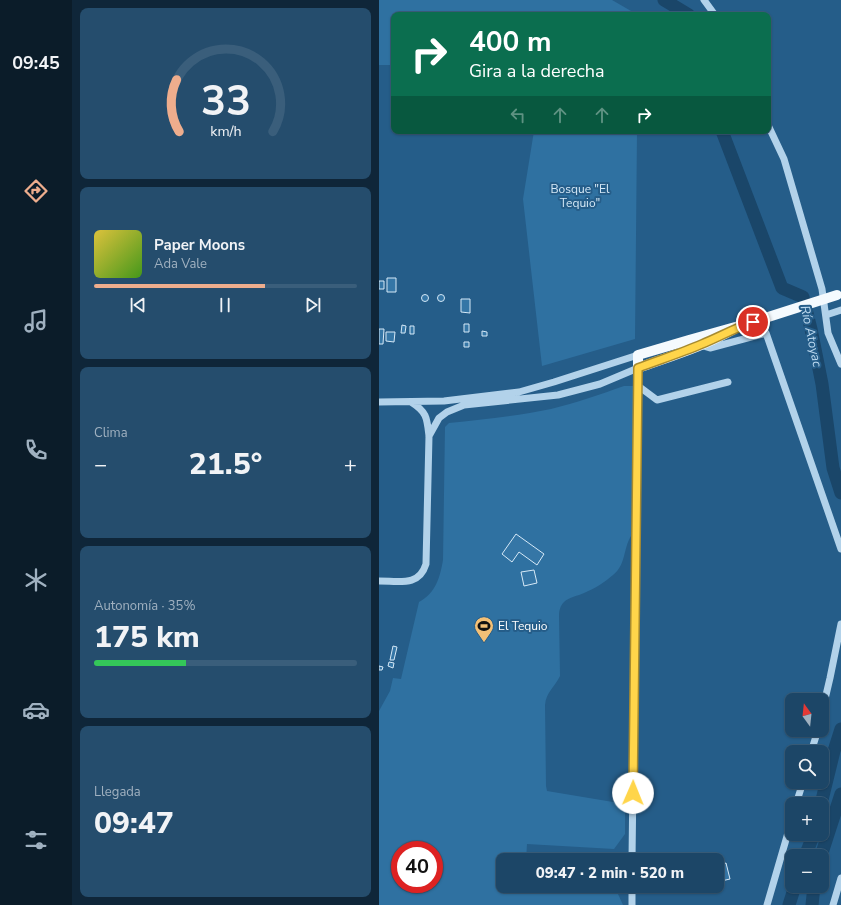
<!DOCTYPE html>
<html lang="es">
<meta charset="utf-8">
<style>
body{margin:0;font-family:"Nunito Sans",sans-serif;background:#254d6d;color:#f1f3f6;height:100vh;display:flex;flex-direction:column;font-size:15px;white-space:nowrap}
*{box-sizing:border-box;margin:0}
p{font-size:13px;color:#a0b1c0}
.icon{flex:none;width:22px;height:22px;fill:none;stroke:currentColor;stroke-width:2;stroke-linecap:round;stroke-linejoin:round}
.map{position:relative;flex:1;overflow:hidden}
.side{display:flex;flex-direction:column;gap:8px;padding:8px;background:#0f2639;width:307px}
.side>*{flex:none}
.hud{position:absolute;left:12px;top:12px;width:380px;height:122px;border-radius:8px;box-shadow:0 1px 3px #0004,0 0 0 1px #3a5e7b;background:#0b6e4f;color:#fff;overflow:hidden}
.needle{width:26px;rotate:345deg}
.buttons{position:absolute;left:406px;top:693px;display:grid;gap:8px}
.buttons a{display:grid;place-items:center;width:44px;height:44px;border-radius:8px;background:#1c4667;box-shadow:0 1px 3px #0004,0 0 0 1px #3a5e7b;font-size:20px}
.speed{position:absolute;left:12px;top:841px;display:flex;gap:8px;font-size:20px;font-weight:700;text-align:center}
.speed>*{display:grid;place-content:center;width:52px;height:52px;border-radius:50%;background:#1c4667;box-shadow:0 1px 3px #0004,0 0 0 1px #3a5e7b;line-height:1}
.speed .limit{border:6px solid #d22;background:#fff;color:#111}
.pin{position:absolute;display:grid;place-items:center;width:34px;height:34px;color:#fff;margin:-17px;border:2px solid #fff;border-radius:50%;box-shadow:0 1px 4px #0007}
.me{position:absolute;width:44px;margin:-22px;rotate:1deg;stroke-linejoin:round;filter:drop-shadow(0 0 3px #0008)}
.turn{display:flex;align-items:center;gap:14px;height:84px;padding:0 12px;font-size:18px}
.turn .icon{width:52px;height:52px;stroke-width:2.5}
.turn b{display:block;font-size:28px;line-height:34px}
.lanes{display:flex;align-items:center;height:38px;padding:0 12px;background:#0003;justify-content:center;gap:20px;direction:ltr}
.lanes .off{opacity:.35}
.big{font-size:30px;font-weight:800;line-height:1.1}
.side .tile{flex:1;display:flex;flex-direction:column;justify-content:center;gap:6px;min-width:0;padding:0 14px;border-radius:8px;background:#254d6d}
.side .dial{align-items:center;gap:0}
.dial svg{height:104px;overflow:visible;fill:none;stroke:#3a5e7b;stroke-width:7;stroke-linecap:round;text-anchor:middle}
.dial text{fill:#f1f3f6;stroke:none}
.song{display:flex;align-items:center;gap:12px}
.cover{width:48px;height:48px;border-radius:6px;background:linear-gradient(135deg,hsl(50 70% 55%),hsl(100 70% 35%))}
.played{height:4px;border-radius:2px;background:linear-gradient(90deg,#eead8d 65%,#3a5e7b 65%)}
.keys{display:flex;justify-content:space-around;direction:ltr}
.heat{display:flex;justify-content:space-between;align-items:center;font-size:22px;direction:ltr}
.charge{height:6px;border-radius:3px;background:linear-gradient(90deg,#34c759 35%,#3a5e7b 0)}
.trip{position:absolute;left:117px;top:853px;width:228px;height:40px;border-radius:8px;background:#1c4667;box-shadow:0 1px 3px #0004,0 0 0 1px #3a5e7b;font-weight:800;line-height:40px;text-align:center}
main{display:flex;flex:1;min-height:0}
.tabs{display:flex;flex-direction:column;width:72px;justify-content:space-around;align-items:center;background:#0b1c29;color:#a0b1c0}
.tabs .icon{width:28px;height:28px}
.tabs .active{color:#eead8d}
.tabs b{font-size:18px;color:#f1f3f6}
.map>svg:first-child{display:block}
.green{fill:#2f71a1;fill-rule:evenodd}
.lines{fill:none;stroke-linecap:round;stroke-linejoin:round}
.river{stroke:#1a4669;stroke-width:13}
.building{fill:#3576a6;stroke:#d6e9f7}
.minor{stroke:#b2d2ea;stroke-width:7}
.major{stroke:#f5fafe;stroke-width:10}
.major-bridge{stroke:#f5fafe;stroke-width:10}
.route-casing{stroke:#a68a30;stroke-width:10}
.route{stroke:#ffd54a;stroke-width:7}
.labels{text-anchor:middle;stroke-width:4;stroke-linejoin:round;paint-order:stroke}
.park-label{font-size:12px;fill:#d6e9f7;stroke:#255d89}
.poi-label{font-size:12px;fill:#fff;stroke:#255d89;text-anchor:start}
.water-label{font-size:13px;font-style:italic;fill:#bedbf1;stroke:#255d89}
</style>
<main>
<nav class="tabs">
<b>09:45</b>
<svg class="icon active" aria-label="directions" viewBox="0 0 24 24"><path d="M12 3l9 9-9 9-9-9zM9 14v-3h6M13 9l2 2-2 2"/></svg>
<svg class="icon" aria-label="music" viewBox="0 0 24 24"><path d="M9 18V5l10-2v13"/><circle cx="6" cy="18" r="3"/><circle cx="16" cy="16" r="3"/></svg>
<svg class="icon" aria-label="phone" viewBox="0 0 24 24"><path d="M5 4h4l2 5-3 2q2 4 5 5l2-3 5 2v4C11 20 4 13 5 4z"/></svg>
<svg class="icon" aria-label="climate" viewBox="0 0 24 24"><path d="M12 3v18M4 7l16 10M4 17L20 7"/></svg>
<svg class="icon" aria-label="car" viewBox="0 0 24 24"><path d="M5 17H2v-5l4-1 3-4h7l3 4 3 1v5h-3M9 17h6M6 11h13"/><circle cx="7" cy="17" r="2"/><circle cx="17" cy="17" r="2"/></svg>
<svg class="icon" aria-label="filters" viewBox="0 0 24 24"><path d="M4 7h16M4 17h16"/><circle cx="9" cy="7" r="2"/><circle cx="15" cy="17" r="2"/></svg>
</nav>
<section class="side">
<div class="tile dial"><svg viewBox="0 0 100 80">
<path d="M14 69A42 42 0 1 1 86 69"/>
<path d="M14 69A42 42 0 0 1 12 29" stroke="#eead8d"/>
<text x="50" y="56" font-size="32" font-weight="700">33</text>
<text x="50" y="72" font-size="11">km/h</text>
</svg></div>
<div class="tile">
<div class="song"><i class="cover"></i><div><b>Paper Moons</b><p>Ada Vale</p></div></div>
<div class="played"></div>
<div class="keys"><svg class="icon" aria-label="previous" viewBox="0 0 24 24"><path d="M18 5L8 12l10 7zM5 5v14"/></svg><svg class="icon" aria-label="pause" viewBox="0 0 24 24"><path d="M8 5v14M16 5v14"/></svg><svg class="icon" aria-label="next" viewBox="0 0 24 24"><path d="M6 5l10 7-10 7zM19 5v14"/></svg></div>
</div>
<div class="tile"><p>Clima</p>
<div class="heat"><a>−</a><b class="big">21.5°</b><a>+</a></div>
</div>
<div class="tile"><p>Autonomía · 35%</p><b class="big">175 km</b><div class="charge"></div></div>
<div class="tile"><p>Llegada</p><b class="big">09:47</b></div>
</section>
<div class="map">
<svg width="462" height="905" viewBox="0 0 462 905">
<rect width="100%" height="100%" fill="#255d89"/>
<path class="green" d="M0 0H233L259 15H15V65H0Z
M155 131H258L256 339 163 366 144 199Z
M245 386H255L252 536C244 549 247 565 234 575 226 582 215 589 205 593 199 596 190 597 185 602 181 606 180 611 180 616L181 676C176 687 167 692 166 705L167 786 168 791 246 804V834L235 849 148 844 147 860H124V886H145V888L239 894 244 905H0V711L11 691 14 678 22 679 40 602C57 593 61 577 64 560L66 427 70 423C104 419 139 416 172 409 197 403 222 394 245 386ZM21 850H55V884H21Z"/>
<g class="lines">
<path class="river" d="M285 0 310 15
M343 131 403 288 424 297 432 329 443 384 454 468 462 493
M442 804 455 751 462 729
M426 856 435 834
M442 856 462 794
M410 905 416 886
M433 905 435 886"/>
</g>
<path class="building" d="M8 278H17V292H8Z
M0 281H5V289H0Z
M42.5 298a3.5 3.5 0 1 1 7 0a3.5 3.5 0 1 1-7 0Z
M58.5 298a3.5 3.5 0 1 1 7 0a3.5 3.5 0 1 1-7 0Z
M82 299H91V313L82 312Z
M85 324H90V332H85Z
M23 325 27 326 26 333H22Z
M31 326H35V334H31Z
M0 329H5L4 344H0Z
M103 331 108 332V336H103Z
M7 332H16L15 342 7 341Z
M85 342H90V347H85Z
M137 534 165 554 158 565 140 552 133 562 123 554Z
M155 570 158 583 145 586 142 572Z
M14 646 18 647 15 660H11Z
M10 662 15 663 14 668 9 666Z
M0 666 4 667 3 670H0Z
M347 863 351 879 338 882V866Z"/>
<g class="lines">
<path class="minor" d="M325 0 336 15
M389 125 405 159 443 289 449 333 462 364
M447 315 462 310
M321 345 331 348 387 333 462 549
M258 385 278 400 349 382
M0 402 65 401 140 392 175 382 259 355
M50 436 60 418 68 412 85 405 179 395 221 384 259 368 253 860
M0 581C20 581 40 587 47 564L50 436C48 418 48 412 32 402
M443 712 451 678 462 624
M432 752 439 730
M417 804 424 782
M253 905V886
M388 905 413 819
M454 905 462 878"/>
<path class="major" d="M357 328C326 346 292 356 259 368V355L310 340 374 322"/>
<path class="major-bridge" d="M374 322 458 295"/>
</g>
<g class="lines">
<g class="route-casing">
<path id="route" d="M254 793 259 368C280 360 302 353 323 344 340 337 356 328 374 322"/>
</g>
<use href="#route" class="route"/>
</g>
<defs>
<g id="stadium-pin" transform="scale(1)"><path d="M0 17L-7.5 6A9.5 9.5 0 1 1 7.5 6Z" fill="#f3c076" stroke="#255d89"/><path d="M0-5a6.5 5 0 1 0 0 10a6.5 5 0 1 0 0-10ZM-3.5-1.8h7v3.6h-7Z" fill="#111"/></g>
</defs>
<g fill-rule="evenodd">
<use href="#stadium-pin" x="105" y="626"/>
</g>
<g class="labels">
<g class="park-label">
<text x="201" y="193">Bosque "El<tspan x="201" dy="14">Tequio"</tspan></text>
</g>
<g class="poi-label">
<text x="119" y="630">El Tequio</text>
</g>
<g class="water-label">
<text transform="translate(433 336) rotate(78)" y="5">Río Atoyac</text>
</g>
</g>
</svg>
<div class="buttons">
<a><svg class="needle" viewBox="-14 -14 28 28"><path d="M0-13l5 13h-10z" fill="#e53935"/><path d="M0 13l5-13h-10z" fill="#a0b1c0"/></svg></a>
<a><svg class="icon" aria-label="search" viewBox="0 0 24 24"><circle cx="10" cy="10" r="6"/><path d="M15 15l6 6"/></svg></a>
<a>+</a>
<a>−</a>
</div>
<div class="speed"><div class="limit">40</div></div>
<div class="pin" style="left:374px;top:322px;background:#d93025"><svg class="icon" aria-label="arrive" viewBox="0 0 24 24"><path d="M6 21V4h12l-3 4 3 4H6"/></svg></div>
<svg class="me" style="left:254px;top:793px" viewBox="-20 -20 40 40"><circle r="19" fill="#fff"/><path d="M0-13L10 11 0 6-10 11z" fill="#ffd54a"/></svg>
<div class="trip">09:47 · 2 min · 520 m</div>
<div class="hud">
<div class="turn"><svg class="icon" aria-label="right" viewBox="0 0 24 24"><path d="M7 20v-9h11M14 6l5 5-5 5"/></svg><div><b>400 m</b>Gira a la derecha</div></div>
<div class="lanes"><svg class="icon off" aria-label="left" viewBox="0 0 24 24"><path d="M17 20v-9H6M10 6l-5 5 5 5"/></svg><svg class="icon off" aria-label="ahead" viewBox="0 0 24 24"><path d="M12 20V5M6 11l6-6 6 6"/></svg><svg class="icon off" aria-label="ahead" viewBox="0 0 24 24"><path d="M12 20V5M6 11l6-6 6 6"/></svg><svg class="icon" aria-label="right" viewBox="0 0 24 24"><path d="M7 20v-9h11M14 6l5 5-5 5"/></svg></div>
</div>
</div>
</main>
